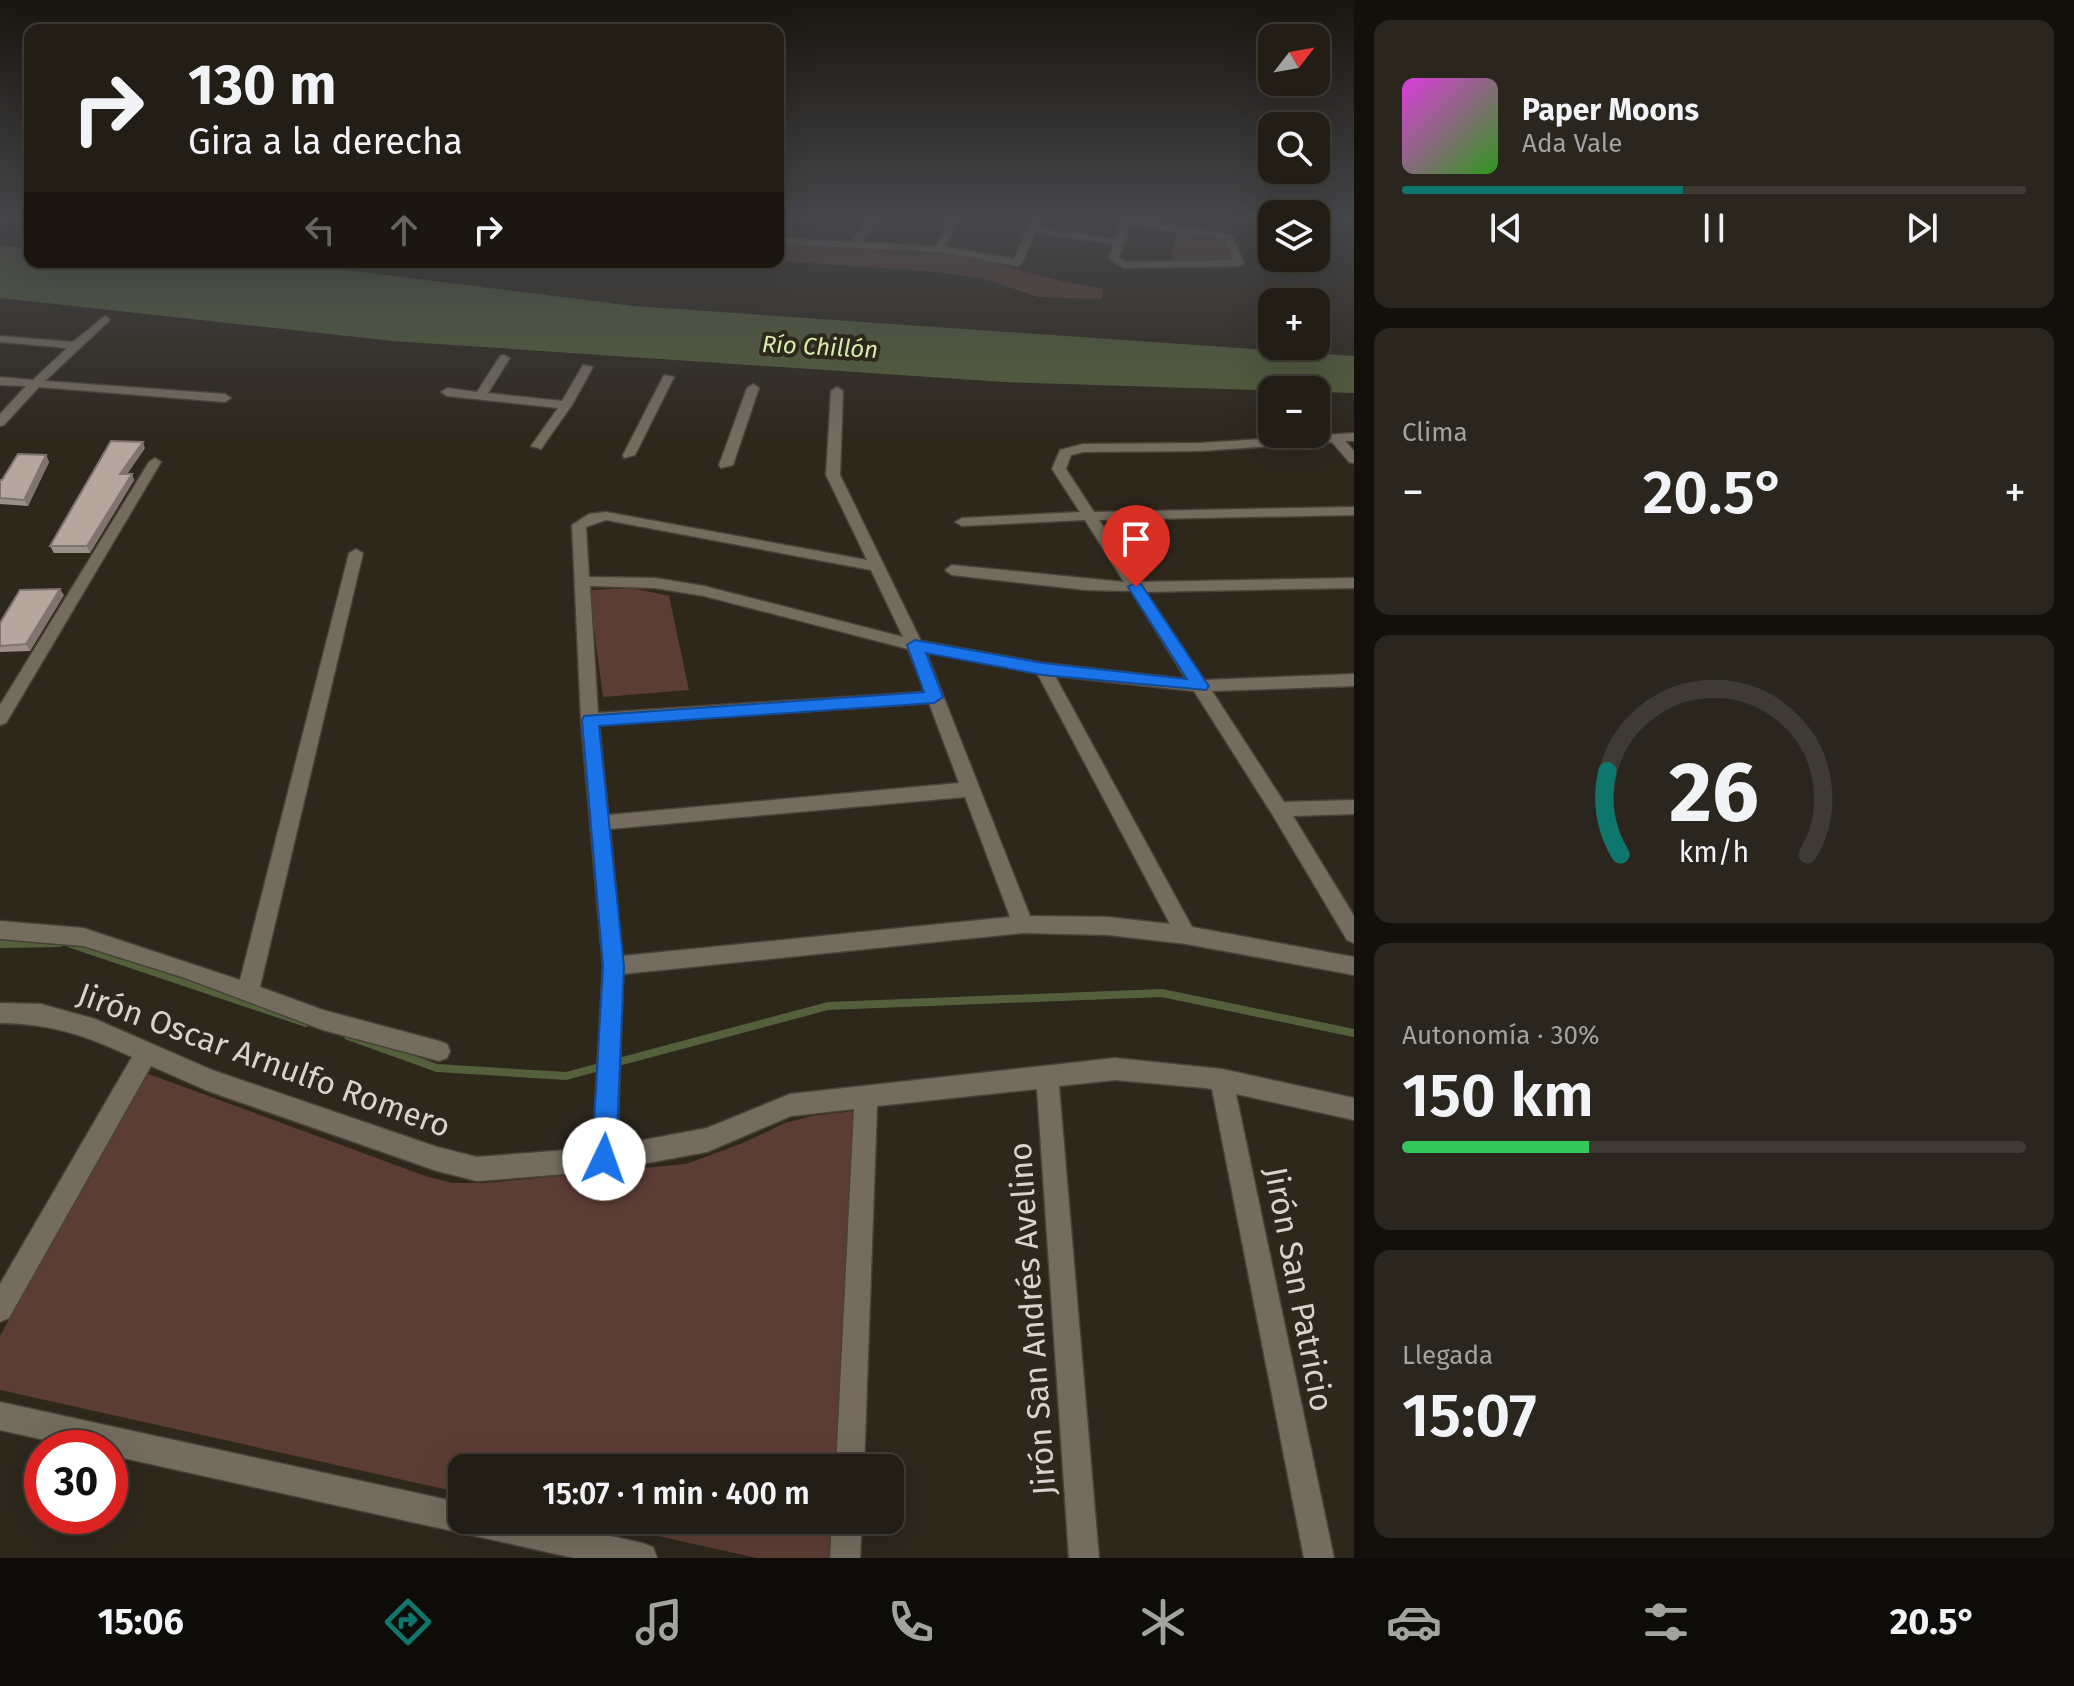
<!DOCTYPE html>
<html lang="es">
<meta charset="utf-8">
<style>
body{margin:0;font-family:"Fira Sans",sans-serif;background:#2a261e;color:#f1f3f6;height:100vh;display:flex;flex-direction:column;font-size:30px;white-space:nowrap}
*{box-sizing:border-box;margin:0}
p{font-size:26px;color:#a2a2a0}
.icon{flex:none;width:44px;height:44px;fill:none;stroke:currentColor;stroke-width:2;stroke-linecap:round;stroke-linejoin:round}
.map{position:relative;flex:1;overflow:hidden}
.details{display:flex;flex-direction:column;gap:20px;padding:20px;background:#13100c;width:720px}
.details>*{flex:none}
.top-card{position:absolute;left:24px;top:24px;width:760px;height:244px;border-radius:16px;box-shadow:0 8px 32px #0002,0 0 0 2px #3f3b34;background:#221d15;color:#f1f3f6;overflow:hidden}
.needle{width:52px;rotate:59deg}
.buttons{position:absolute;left:1258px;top:24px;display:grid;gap:16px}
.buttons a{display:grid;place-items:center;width:72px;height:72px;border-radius:16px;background:#221d15;box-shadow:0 8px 32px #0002,0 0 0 2px #3f3b34;font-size:40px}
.speed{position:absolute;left:24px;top:1430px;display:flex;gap:16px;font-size:40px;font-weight:700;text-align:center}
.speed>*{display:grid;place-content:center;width:104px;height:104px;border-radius:50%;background:#221d15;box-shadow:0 8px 32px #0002,0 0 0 2px #3f3b34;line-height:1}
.speed .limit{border:12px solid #d22;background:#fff;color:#111}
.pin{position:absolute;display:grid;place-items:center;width:68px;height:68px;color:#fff;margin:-82px -34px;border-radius:50% 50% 50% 0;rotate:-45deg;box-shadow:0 0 8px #0007}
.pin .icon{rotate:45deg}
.me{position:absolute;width:88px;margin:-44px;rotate:3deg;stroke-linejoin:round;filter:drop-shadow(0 0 6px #0008)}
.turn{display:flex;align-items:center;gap:28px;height:168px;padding:0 32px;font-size:36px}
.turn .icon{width:104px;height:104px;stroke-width:2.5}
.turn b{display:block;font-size:56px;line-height:68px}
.lanes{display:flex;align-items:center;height:76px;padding:0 32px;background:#0003;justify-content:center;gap:40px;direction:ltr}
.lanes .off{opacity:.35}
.big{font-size:60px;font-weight:600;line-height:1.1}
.details .card{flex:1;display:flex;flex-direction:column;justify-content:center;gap:12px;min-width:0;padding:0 28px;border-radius:16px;background:#2a261e}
.details .dial{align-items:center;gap:0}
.dial svg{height:208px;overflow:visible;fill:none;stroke:#3f3b34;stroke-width:7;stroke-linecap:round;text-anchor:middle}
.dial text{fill:#f1f3f6;stroke:none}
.song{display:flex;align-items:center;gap:24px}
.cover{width:96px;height:96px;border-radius:12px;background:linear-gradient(135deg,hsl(300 70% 55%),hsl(110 70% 35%))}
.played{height:8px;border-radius:4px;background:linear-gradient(90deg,#0f766e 45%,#3f3b34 45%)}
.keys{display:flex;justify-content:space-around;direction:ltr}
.heat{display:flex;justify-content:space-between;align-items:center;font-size:44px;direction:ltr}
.charge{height:12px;border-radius:6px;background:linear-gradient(90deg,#34c759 30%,#3f3b34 0)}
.trip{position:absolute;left:448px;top:1454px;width:456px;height:80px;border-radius:16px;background:#221d15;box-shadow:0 8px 32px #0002,0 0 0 2px #3f3b34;font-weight:600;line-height:80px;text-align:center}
.dock{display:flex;height:128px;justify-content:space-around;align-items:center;background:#0e0c08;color:#a2a2a0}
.dock .icon{width:56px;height:56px}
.dock .current{color:#0f766e}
.dock b{font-size:36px;color:#f1f3f6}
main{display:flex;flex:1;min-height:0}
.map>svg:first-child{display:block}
.green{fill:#5c3d35}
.water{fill:#545f3c}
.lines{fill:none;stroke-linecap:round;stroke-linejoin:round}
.stream{stroke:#545f3c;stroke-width:8}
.minor-casing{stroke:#484239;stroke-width:3}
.minor{fill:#746c5f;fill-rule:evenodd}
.wall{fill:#9c9087}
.shaded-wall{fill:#7f756e}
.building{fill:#b5a79d;stroke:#7f756e;stroke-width:2}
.route{fill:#1a73e8;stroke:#114b97;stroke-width:2}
.labels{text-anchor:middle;stroke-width:8;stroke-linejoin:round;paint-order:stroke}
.far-water-label{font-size:24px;font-style:italic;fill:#d6ebad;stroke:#2d271c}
.near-street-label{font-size:32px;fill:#d8d3cc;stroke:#2d271c}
</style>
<main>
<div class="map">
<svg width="1354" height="1558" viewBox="0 0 1354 1558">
<rect width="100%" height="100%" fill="#2d271c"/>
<path class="green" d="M1176 231 1223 238 1231 261 1170 263Z
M778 244 952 255C1004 263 1051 282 1103 289L1101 299 1038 297 982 278 928 271 778 261Z
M632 588 669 596 689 690 603 697 589 590Z
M146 1073 425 1176 452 1183H485L686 1164 743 1143 785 1123 812 1116 853 1111 836 1468H462V1493L0 1390V1336Z
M586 1520H834L832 1558H757Z"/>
<path class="water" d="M0 246 30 248V262H281L634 306 1354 356V393L1004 382 393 341 0 298Z"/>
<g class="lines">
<path class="stream" d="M0 944 59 943
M71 944 306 1023
M348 1036 437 1068 566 1076 828 1006 1162 993 1354 1033"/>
<g class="minor-casing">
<path id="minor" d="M787 218H796L778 238V229Z
M869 218H878L861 242 936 246 951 218H960L945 247 1014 259 1032 218H1042L1037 228 1115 239 1121 223 1129 219 1232 235 1244 263 1239 266 1123 268 1109 258 1113 244 1035 233 1022 263 1017 266 939 252 778 244V238L852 242ZM1131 225 1225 239 1233 260 1125 262 1119 257Z
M105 316 110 319 109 321 45 381 225 394 231 398 225 402 39 387 4 425 0 426V414L26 386 0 385V377L33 380 67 348 0 342V336L73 342Z
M504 355 510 358 488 393 562 401 583 365 593 367 572 405 541 449 531 446 558 408 447 396 441 392 447 388 477 392 500 356Z
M664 375 674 377 635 455 624 458 623 455Z
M753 384 759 388 733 465 721 468 719 465 747 388Z
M837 387 843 391 840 475 921 641 1043 663 1186 679 1131 591 1086 590 952 575 945 570 952 565 1124 582 1085 520 962 526 955 522 962 518 1080 512 1052 469 1060 450 1083 444 1201 443 1354 433V441H1345L1354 451V463L1349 462 1332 442 1201 451 1084 452 1071 455 1066 469 1094 512 1354 507V515L1099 520 1140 582 1354 578V588L1146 592 1204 680 1354 674V686L1212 691 1284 802 1354 800V814L1293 816 1354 916V943L1347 940 1272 814 1194 691 1055 676 1192 927 1354 957V975L1186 944 1108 935 1023 933 623 974 617 1145 707 1128 790 1094 1115 1058 1222 1069 1354 1098V1120L1236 1094 1334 1558H1304L1212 1089 1205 1088 1115 1080 1059 1086 1099 1558H1069L1037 1089 877 1106 864 1468H836L854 1109 791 1116 707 1152 604 1171 477 1181 437 1171 208 1091 151 1066 9 1318 0 1322V1284L132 1057C84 1035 53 1024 0 1023V1003L41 1004 95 1019 212 1070 437 1147 477 1157 593 1148 603 966 581 720 572 525 589 514 606 512 867 560 826 475 831 391ZM606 520 871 570 903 637 704 586 655 578 589 577 586 527ZM590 586 655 588 704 596 908 649 925 692 598 713ZM926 652 1037 673 1170 924 1108 917 1030 916ZM929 703 959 783 608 815 599 725ZM965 797 1010 917 622 956 610 829Z
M155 458 161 462 6 723 0 725V705L149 462Z
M356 549 363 553 260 987 323 1010 439 1041 447 1044 450 1051 447 1058 439 1061 323 1030 185 978 83 946 0 939V921L83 928 240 980 349 553Z
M0 1402 462 1503V1520H538L642 1543 653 1547 657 1558H574L110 1455V1448H81L0 1430Z
M832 1520H862L860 1558H830Z"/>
</g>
<use href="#minor" class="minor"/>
</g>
<path class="wall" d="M145 448 127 474H132L134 480 90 553H54L50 546Z
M46 455 49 462 28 506 0 504V480H2Z
M64 595 30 651 0 652V623Z"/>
<path class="shaded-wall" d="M143 442 145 448 123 480 120 474Z
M46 455 49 462 28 506 24 500Z
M132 474 134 480 90 553 87 546Z
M60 589 64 595 30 651 26 644Z"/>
<path class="building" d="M111 441 143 442 120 474H132L87 546H50Z
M18 454 46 455 24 500 0 498V480H2Z
M60 589 26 644 0 646V623L20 590Z"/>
<linearGradient id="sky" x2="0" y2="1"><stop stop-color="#19150f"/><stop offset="0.5" stop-color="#46474b"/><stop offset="1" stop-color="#46474b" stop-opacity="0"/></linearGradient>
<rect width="1354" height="436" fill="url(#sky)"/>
<path class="route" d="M1136 582 1141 584 1206 682 1209 686 1206 690 1043 675 926 653 943 697 934 703 599 726 624 966 616 1159 613 1168 604 1172 596 1168 592 1159 603 966 582 720 584 716 924 692 907 645 915 640 1043 663 1187 679 1128 587Z"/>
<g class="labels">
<g class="far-water-label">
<text transform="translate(820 347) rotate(3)" y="8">Río Chillón</text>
</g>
<g class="near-street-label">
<text transform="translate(264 1060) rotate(20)" y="11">Jirón Oscar Arnulfo Romero</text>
<text transform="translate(1299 1289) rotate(79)" y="11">Jirón San Patricio</text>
<text transform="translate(1032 1319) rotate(-94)" y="11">Jirón San Andrés Avelino</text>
</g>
</g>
</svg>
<div class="buttons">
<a><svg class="needle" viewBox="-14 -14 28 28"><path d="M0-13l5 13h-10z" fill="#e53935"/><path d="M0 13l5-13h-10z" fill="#a2a2a0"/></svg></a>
<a><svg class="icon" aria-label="search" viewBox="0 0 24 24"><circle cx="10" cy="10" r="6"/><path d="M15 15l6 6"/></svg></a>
<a><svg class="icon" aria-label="layers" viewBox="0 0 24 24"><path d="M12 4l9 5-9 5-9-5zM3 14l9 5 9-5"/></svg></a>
<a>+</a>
<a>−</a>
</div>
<div class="speed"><div class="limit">30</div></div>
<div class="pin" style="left:1136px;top:587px;background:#d93025"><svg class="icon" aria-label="arrive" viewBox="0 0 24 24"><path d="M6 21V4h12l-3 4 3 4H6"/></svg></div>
<svg class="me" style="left:604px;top:1159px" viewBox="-20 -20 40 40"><circle r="19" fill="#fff"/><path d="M0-13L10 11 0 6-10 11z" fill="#1a73e8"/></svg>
<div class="trip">15:07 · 1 min · 400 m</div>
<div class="top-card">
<div class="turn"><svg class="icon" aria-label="right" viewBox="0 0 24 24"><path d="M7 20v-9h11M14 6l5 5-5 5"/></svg><div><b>130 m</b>Gira a la derecha</div></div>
<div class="lanes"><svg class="icon off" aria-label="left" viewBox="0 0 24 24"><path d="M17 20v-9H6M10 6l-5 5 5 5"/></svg><svg class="icon off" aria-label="ahead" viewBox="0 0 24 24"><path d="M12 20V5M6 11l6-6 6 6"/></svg><svg class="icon" aria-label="right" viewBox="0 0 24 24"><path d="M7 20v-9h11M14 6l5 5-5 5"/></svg></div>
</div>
</div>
<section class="details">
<div class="card">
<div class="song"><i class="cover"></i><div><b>Paper Moons</b><p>Ada Vale</p></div></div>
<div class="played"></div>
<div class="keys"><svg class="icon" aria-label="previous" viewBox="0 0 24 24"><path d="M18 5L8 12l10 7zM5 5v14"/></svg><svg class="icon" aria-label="pause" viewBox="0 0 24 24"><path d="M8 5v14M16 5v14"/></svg><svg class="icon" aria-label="next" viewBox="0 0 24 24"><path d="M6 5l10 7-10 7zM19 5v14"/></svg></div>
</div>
<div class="card"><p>Clima</p>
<div class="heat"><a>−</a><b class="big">20.5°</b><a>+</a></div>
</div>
<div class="card dial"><svg viewBox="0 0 100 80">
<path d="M14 69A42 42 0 1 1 86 69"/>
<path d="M14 69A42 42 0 0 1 9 37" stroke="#0f766e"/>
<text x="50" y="56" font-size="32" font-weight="700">26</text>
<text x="50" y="72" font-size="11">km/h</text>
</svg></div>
<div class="card"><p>Autonomía · 30%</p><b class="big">150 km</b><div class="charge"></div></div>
<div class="card"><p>Llegada</p><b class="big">15:07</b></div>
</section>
</main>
<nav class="dock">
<b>15:06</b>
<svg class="icon current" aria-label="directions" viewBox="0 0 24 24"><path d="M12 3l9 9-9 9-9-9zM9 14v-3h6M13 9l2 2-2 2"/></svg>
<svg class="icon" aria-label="music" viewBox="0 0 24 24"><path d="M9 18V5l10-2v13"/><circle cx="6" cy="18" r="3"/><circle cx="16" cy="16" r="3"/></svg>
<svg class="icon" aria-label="phone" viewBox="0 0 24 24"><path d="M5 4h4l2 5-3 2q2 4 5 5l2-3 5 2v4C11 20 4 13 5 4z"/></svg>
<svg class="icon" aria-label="climate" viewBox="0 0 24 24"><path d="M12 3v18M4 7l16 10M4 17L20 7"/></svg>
<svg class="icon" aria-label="car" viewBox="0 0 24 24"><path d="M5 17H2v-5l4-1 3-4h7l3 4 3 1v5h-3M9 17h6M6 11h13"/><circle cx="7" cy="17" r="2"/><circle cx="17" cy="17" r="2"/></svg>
<svg class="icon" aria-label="filters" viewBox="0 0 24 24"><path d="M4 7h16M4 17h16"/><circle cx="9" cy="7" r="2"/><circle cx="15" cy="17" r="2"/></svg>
<b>20.5°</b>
</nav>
